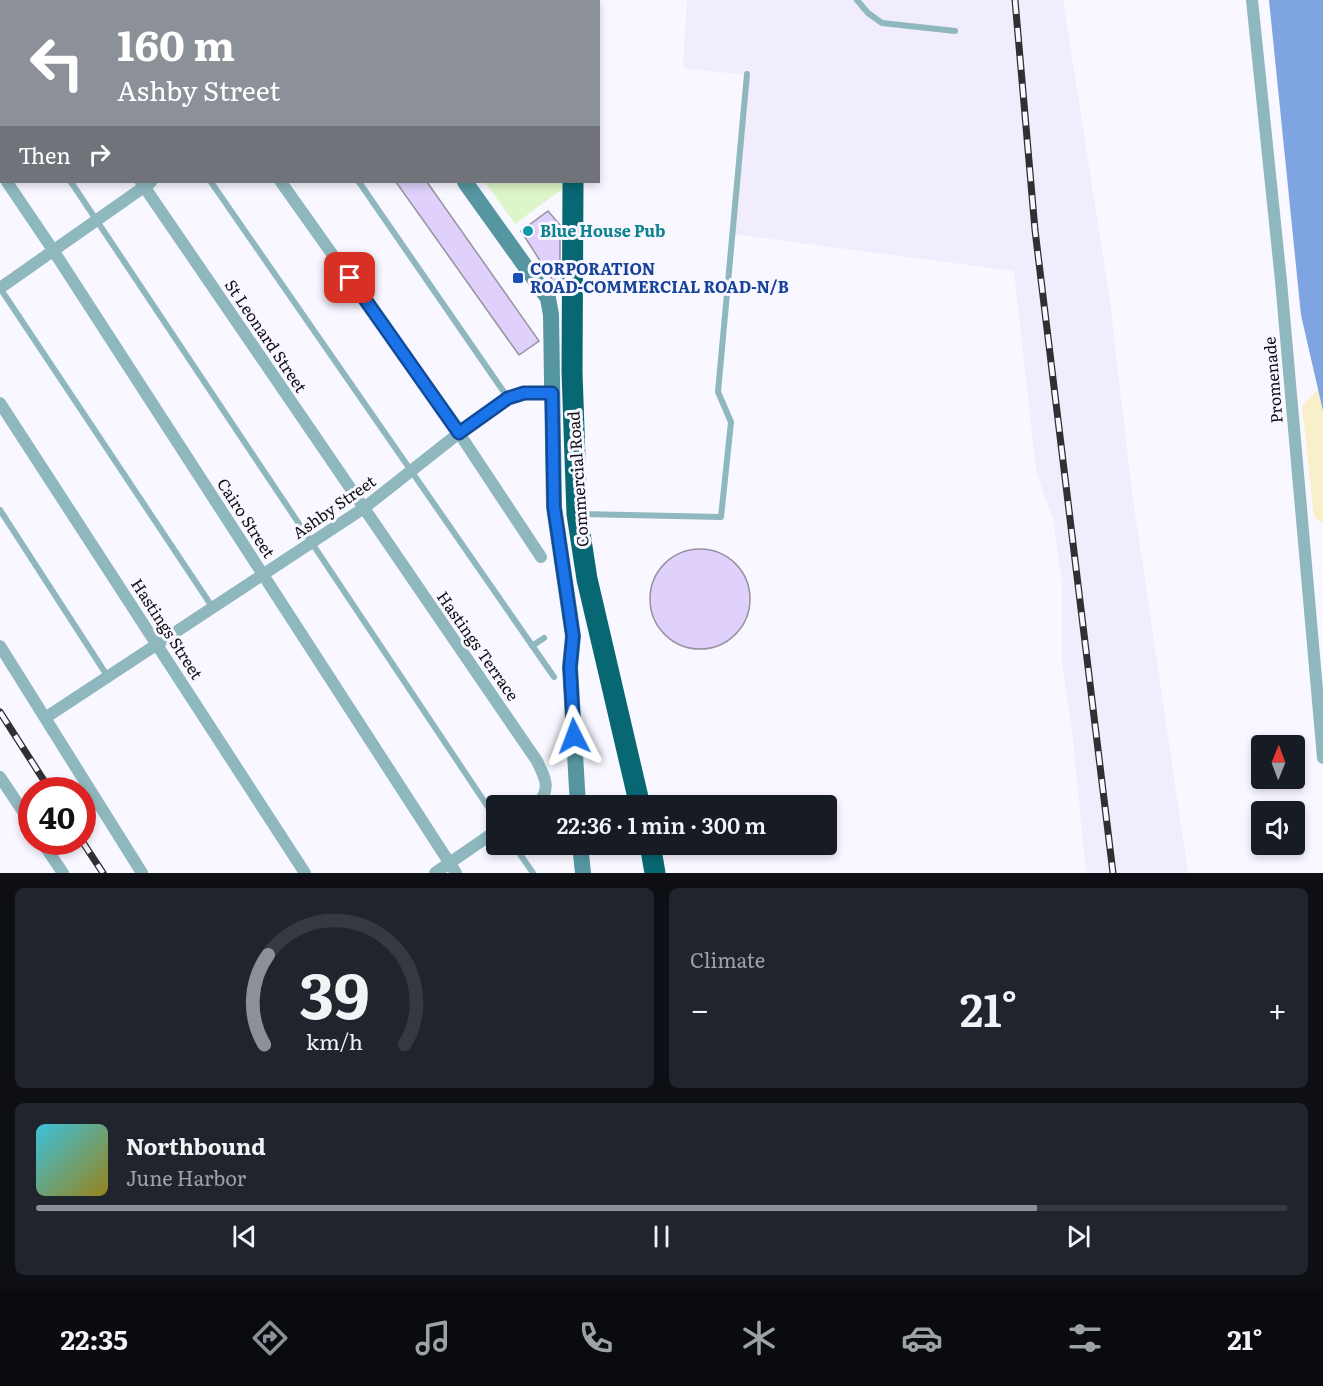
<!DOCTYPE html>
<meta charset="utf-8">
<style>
body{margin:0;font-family:Literata,serif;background:#20242c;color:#f1f3f6;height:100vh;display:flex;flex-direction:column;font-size:22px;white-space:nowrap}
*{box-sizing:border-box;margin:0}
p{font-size:20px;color:#9ea1a6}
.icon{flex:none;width:33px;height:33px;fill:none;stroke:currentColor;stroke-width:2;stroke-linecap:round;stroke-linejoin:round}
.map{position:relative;height:873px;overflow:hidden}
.details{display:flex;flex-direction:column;gap:15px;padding:15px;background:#0d0f14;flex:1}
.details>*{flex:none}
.top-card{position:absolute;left:0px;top:0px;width:600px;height:183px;box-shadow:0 3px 9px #0003;background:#8c9099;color:#fff;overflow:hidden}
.needle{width:39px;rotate:1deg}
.tools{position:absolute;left:1251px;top:735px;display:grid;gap:12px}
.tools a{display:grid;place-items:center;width:54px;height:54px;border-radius:6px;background:#171b24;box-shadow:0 3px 9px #0003;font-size:30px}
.speed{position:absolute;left:18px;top:777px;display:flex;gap:12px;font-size:30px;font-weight:700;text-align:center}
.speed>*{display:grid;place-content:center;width:78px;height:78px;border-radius:50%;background:#171b24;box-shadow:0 3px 9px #0003;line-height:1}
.speed .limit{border:9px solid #d22;background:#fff;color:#111}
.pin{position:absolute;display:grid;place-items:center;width:51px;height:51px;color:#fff;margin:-26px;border-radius:12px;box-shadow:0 3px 9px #0006}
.me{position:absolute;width:66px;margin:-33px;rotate:357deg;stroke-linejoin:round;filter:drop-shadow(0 0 4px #0008)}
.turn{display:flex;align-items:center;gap:21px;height:126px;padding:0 18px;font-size:27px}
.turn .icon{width:78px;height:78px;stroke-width:2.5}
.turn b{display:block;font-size:42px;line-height:51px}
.then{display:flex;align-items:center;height:57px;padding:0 18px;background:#0003;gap:12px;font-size:22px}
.big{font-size:45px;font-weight:600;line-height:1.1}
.details .card{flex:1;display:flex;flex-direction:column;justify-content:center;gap:9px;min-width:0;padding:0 21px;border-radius:9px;background:#20242c}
.details .dial{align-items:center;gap:0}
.dial svg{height:156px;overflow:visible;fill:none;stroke:#363941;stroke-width:7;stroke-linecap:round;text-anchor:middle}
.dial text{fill:#f1f3f6;stroke:none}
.song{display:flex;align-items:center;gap:18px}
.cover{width:72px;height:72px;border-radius:9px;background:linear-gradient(135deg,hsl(190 70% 55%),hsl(50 70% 35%))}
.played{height:6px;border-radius:3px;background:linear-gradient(90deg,#8c9099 80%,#363941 80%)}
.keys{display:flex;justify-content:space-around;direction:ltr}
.heat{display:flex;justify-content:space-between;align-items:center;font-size:33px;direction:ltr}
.details .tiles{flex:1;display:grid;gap:15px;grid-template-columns:1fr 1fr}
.card:last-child{grid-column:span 2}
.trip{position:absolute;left:486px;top:795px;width:351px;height:60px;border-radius:6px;background:#171b24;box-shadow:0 3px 9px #0003;font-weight:600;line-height:60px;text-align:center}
.dock{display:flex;height:96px;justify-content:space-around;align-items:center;background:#090b0e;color:#9ea1a6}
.dock .icon{width:42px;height:42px}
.dock .current{color:#8c9099}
.dock b{font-size:27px;color:#f1f3f6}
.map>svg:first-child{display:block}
.built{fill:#f1edfd}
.green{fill:#ddf5c8}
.sand{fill:#f9efc9}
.water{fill:#7ea5e2}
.building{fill:#dfd1fb;stroke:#97939e;stroke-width:1.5}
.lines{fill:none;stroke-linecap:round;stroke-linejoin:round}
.lane{stroke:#8eb7be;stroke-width:6}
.street{stroke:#8eb7be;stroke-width:12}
.secondary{stroke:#5696a1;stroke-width:16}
.highway{stroke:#076773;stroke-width:21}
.rail-casing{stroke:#302f33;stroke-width:7}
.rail{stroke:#f9f7ff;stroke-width:4.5;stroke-dasharray:14;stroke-linecap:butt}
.route-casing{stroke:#114b97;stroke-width:15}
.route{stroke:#1a73e8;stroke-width:10}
.culture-dot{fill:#0f9aa8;stroke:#f9f7ff;stroke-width:2}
.transit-dot{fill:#1a4fb4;stroke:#f9f7ff;stroke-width:2}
.labels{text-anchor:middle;stroke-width:6;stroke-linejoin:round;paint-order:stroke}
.culture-label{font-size:16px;font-weight:bold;fill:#0d838f;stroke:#f9f7ff;text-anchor:start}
.transit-label{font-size:16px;font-weight:bold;fill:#164399;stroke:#f9f7ff;text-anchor:start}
.street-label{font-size:16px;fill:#100f13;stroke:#f9f7ff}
</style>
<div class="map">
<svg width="1323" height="873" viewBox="0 0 1323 873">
<rect width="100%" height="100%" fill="#f9f7ff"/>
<path class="built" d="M687 0H1063L1110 301 1131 485 1188 873H1086L1072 730 1062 663V582L1053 520 1036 471 1014 271 732 234 747 75 683 68Z"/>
<path class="green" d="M485 182H562V189L515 224Z"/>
<path class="sand" d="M1323 84V523L1314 517 1302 406 1322 385Z"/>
<path class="water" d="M1269 0H1323V411L1301 315Z"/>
<path class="building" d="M396 182H427L539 341 519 355Z
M548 211 560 225V283L553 281 521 231Z
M650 599a50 50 0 1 1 100 0a50 50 0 1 1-100 0Z"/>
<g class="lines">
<path class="lane" d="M84 0 86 2
M233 0 234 2
M857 0 868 13 882 23 955 31
M0 76 2 79
M71 182 496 819
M211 182 554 677
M359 182 508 398
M0 288 213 608
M0 510 108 677
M581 514 721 517 731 422 718 392 747 74
M532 646 544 638
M513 844 533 873"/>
<path class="street" d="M19 0 20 2
M157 0 158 2
M1252 0 1281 281 1323 758
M0 172 2 174
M7 182 53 250 456 873
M141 182 537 761C546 779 552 791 535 806
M281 182 459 433 541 557
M0 288 151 182
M0 403 305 873
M0 646 142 873
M45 718 364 508 468 426 508 398 524 393H552
M0 777 32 825
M42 842 63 873
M435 873 496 831"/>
<path class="secondary" d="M339 0 340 2
M400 0V2
M353 2 354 0
M437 2 442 0
M465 182 548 298 551 315 554 507 573 636 570 667 578 806
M580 844 583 873"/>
<path class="highway" d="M523 0H533
M567 0V2
M573 182 572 372 577 514 587 579 640 806
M650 844 655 873"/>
<g class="rail-casing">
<path id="rail" d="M1015 0 1035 230 1113 873
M0 712 50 790
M82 841 103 873"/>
</g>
<use href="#rail" class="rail"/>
</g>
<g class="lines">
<g class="route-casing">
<path id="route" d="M350 278 459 433 508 398 524 393H552L554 507 573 636 570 667 574 736"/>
</g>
<use href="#route" class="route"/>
</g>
<circle class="culture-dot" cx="528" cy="231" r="6"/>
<rect class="transit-dot" x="512" y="272" width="12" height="12" rx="3"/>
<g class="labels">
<g class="culture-label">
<text x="540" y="237">Blue House Pub</text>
</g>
<g class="transit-label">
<text x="530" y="275">CORPORATION<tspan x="530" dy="18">ROAD-COMMERCIAL ROAD-N/B</tspan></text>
</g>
<g class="street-label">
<text transform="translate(266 336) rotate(56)" y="6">St Leonard Street</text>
<text transform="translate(1273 380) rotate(-95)" y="6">Promenade</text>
<text transform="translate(578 479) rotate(-94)" y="6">Commercial Road</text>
<text transform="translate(334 507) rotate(-35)" y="6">Ashby Street</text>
<text transform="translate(246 518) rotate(57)" y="6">Cairo Street</text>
<text transform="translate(167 629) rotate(57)" y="6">Hastings Street</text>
<text transform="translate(478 646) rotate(55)" y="6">Hastings Terrace</text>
</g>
</g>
</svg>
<div class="tools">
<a><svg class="needle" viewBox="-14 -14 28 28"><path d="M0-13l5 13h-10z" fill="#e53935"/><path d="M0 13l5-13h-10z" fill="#9ea1a6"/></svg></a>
<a><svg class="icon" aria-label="sound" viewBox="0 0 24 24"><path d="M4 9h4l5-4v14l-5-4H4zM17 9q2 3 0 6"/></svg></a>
</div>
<div class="speed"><div class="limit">40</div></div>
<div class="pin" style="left:350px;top:278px;background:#d93025"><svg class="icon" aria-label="arrive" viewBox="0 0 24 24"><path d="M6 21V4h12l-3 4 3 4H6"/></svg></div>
<svg class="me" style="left:574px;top:736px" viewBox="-20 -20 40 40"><path d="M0-17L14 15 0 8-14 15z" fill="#1a73e8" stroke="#fff" stroke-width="4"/></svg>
<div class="trip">22:36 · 1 min · 300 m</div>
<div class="top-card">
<div class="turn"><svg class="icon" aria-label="left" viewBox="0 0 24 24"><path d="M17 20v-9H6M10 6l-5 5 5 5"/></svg><div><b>160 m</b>Ashby Street</div></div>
<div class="then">Then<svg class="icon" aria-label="right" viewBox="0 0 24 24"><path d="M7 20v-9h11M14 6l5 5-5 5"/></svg></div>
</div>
</div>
<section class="details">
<div class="tiles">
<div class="card dial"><svg viewBox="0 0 100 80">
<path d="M14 69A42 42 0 1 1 86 69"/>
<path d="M14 69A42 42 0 0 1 16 23" stroke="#8c9099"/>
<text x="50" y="56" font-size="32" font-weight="700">39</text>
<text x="50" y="72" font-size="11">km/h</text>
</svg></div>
<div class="card"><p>Climate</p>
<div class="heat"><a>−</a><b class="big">21°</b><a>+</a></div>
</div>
<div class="card">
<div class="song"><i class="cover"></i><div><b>Northbound</b><p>June Harbor</p></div></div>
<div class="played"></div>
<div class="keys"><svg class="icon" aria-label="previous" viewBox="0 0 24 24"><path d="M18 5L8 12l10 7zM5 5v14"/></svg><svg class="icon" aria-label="pause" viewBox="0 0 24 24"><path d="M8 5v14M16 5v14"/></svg><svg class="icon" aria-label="next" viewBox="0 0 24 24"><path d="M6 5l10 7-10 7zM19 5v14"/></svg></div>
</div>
</div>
</section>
<nav class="dock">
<b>22:35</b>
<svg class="icon current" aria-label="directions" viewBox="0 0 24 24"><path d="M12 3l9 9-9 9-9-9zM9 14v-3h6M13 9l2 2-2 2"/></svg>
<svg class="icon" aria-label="music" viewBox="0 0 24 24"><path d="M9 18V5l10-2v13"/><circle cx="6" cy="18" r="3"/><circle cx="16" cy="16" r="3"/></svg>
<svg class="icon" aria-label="phone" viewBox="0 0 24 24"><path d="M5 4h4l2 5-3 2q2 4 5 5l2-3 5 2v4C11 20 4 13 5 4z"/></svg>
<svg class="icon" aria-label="climate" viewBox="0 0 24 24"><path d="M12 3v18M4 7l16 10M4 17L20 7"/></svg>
<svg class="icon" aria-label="car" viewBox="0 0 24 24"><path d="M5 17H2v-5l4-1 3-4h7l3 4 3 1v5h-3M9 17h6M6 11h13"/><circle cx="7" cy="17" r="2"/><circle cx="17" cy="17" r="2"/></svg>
<svg class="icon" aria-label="filters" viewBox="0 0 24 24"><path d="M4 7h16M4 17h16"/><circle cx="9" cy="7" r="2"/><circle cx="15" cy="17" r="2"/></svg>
<b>21°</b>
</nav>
